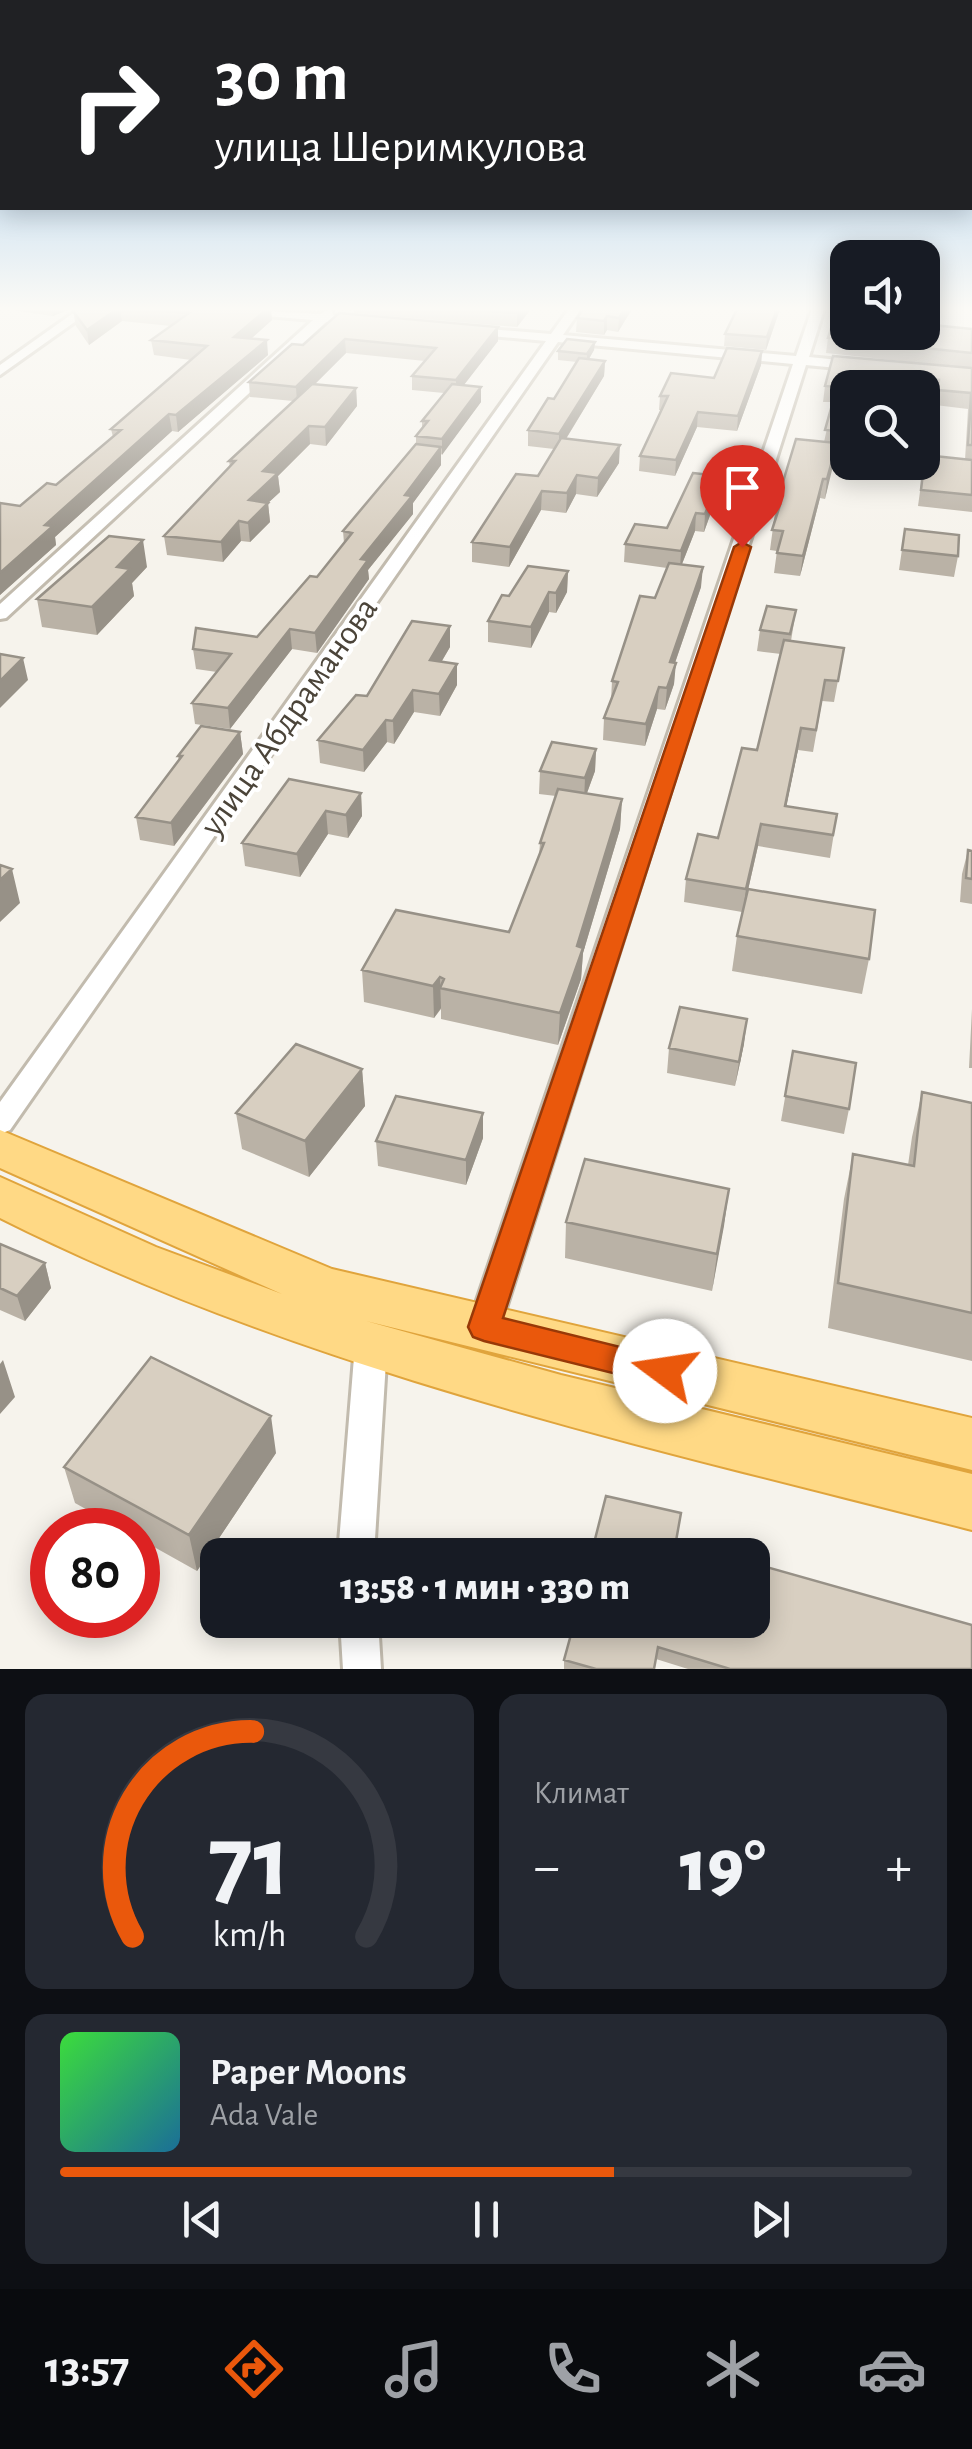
<!DOCTYPE html>
<html lang="ru">
<meta charset="utf-8">
<style>
body{margin:0;font-family:"Alegreya Sans",sans-serif;background:#242831;color:#f1f3f6;height:100vh;display:flex;flex-direction:column;font-size:38px;white-space:nowrap}
*{box-sizing:border-box;margin:0}
p{font-size:32px;color:#9ea1a6}
.icon{flex:none;width:55px;height:55px;fill:none;stroke:currentColor;stroke-width:2;stroke-linecap:round;stroke-linejoin:round}
.map{position:relative;height:1669px;overflow:hidden}
.drawer{display:flex;flex-direction:column;gap:25px;padding:25px;background:#0d0f14;flex:1}
.drawer>*{flex:none}
.guide{position:absolute;left:0px;top:0px;width:972px;height:210px;box-shadow:0 5px 25px #0003;background:#202124;color:#fff;overflow:hidden}
.controls{position:absolute;left:830px;top:240px;display:grid;gap:20px}
.controls a{display:grid;place-items:center;width:110px;height:110px;border-radius:20px;background:#171b24;box-shadow:0 5px 25px #0003;font-size:50px}
.speed{position:absolute;left:30px;top:1508px;display:flex;gap:20px;font-size:50px;font-weight:700;text-align:center}
.speed>*{display:grid;place-content:center;width:130px;height:130px;border-radius:50%;background:#171b24;box-shadow:0 5px 25px #0003;line-height:1}
.speed .limit{border:15px solid #d22;background:#fff;color:#111}
.pin{position:absolute;display:grid;place-items:center;width:85px;height:85px;color:#fff;margin:-102px -42px;border-radius:50% 50% 50% 0;rotate:-45deg;box-shadow:0 0 10px #0007}
.pin .icon{rotate:45deg}
.me{position:absolute;width:110px;margin:-55px;rotate:284deg;stroke-linejoin:round;filter:drop-shadow(0 0 8px #0008)}
.turn{display:flex;align-items:center;gap:35px;height:210px;padding:0 50px;font-size:45px}
.turn .icon{width:130px;height:130px;stroke-width:2.5}
.turn b{display:block;font-size:70px;line-height:85px}
.big{font-size:75px;font-weight:800;line-height:1.1}
.drawer .widget{flex:1;display:flex;flex-direction:column;justify-content:center;gap:15px;min-width:0;padding:0 35px;border-radius:20px;background:#242831}
.drawer .dial{align-items:center;gap:0}
.dial svg{height:260px;overflow:visible;fill:none;stroke:#363941;stroke-width:7;stroke-linecap:round;text-anchor:middle}
.dial text{fill:#f1f3f6;stroke:none}
.song{display:flex;align-items:center;gap:30px}
.cover{width:120px;height:120px;border-radius:15px;background:linear-gradient(135deg,hsl(120 70% 55%),hsl(200 70% 35%))}
.played{height:10px;border-radius:5px;background:linear-gradient(90deg,#ea580c 65%,#363941 65%)}
.keys{display:flex;justify-content:space-around;direction:ltr}
.heat{display:flex;justify-content:space-between;align-items:center;font-size:55px;direction:ltr}
.drawer .tiles{flex:1;display:grid;gap:25px;grid-template-columns:1fr 1fr}
.widget:last-child{grid-column:span 2}
.trip{position:absolute;left:200px;top:1538px;width:570px;height:100px;border-radius:20px;background:#171b24;box-shadow:0 5px 25px #0003;font-weight:800;line-height:100px;text-align:center}
.tab-bar{display:flex;height:160px;justify-content:space-around;align-items:center;background:#090b0e;color:#9ea1a6}
.tab-bar .icon{width:70px;height:70px}
.tab-bar .current{color:#ea580c}
.tab-bar b{font-size:45px;color:#f1f3f6}
.map>svg:first-child{display:block}
.lines{fill:none;stroke-linecap:round;stroke-linejoin:round}
.minor-casing{stroke:#c2bbae;stroke-width:6}
.trunk-casing{stroke:#e0a43c;stroke-width:4}
.minor{fill:#fff;fill-rule:evenodd}
.trunk{fill:#ffd985;fill-rule:evenodd}
.wall{fill:#bab2a6}
.shaded-wall{fill:#979187}
.building{fill:#d8cfc1;stroke:#979187;stroke-width:2.5}
.route{fill:#ea580c;stroke:#983908;stroke-width:2.5}
.labels{text-anchor:middle;stroke-width:8;stroke-linejoin:round;paint-order:stroke}
.street-label{font-size:35px;fill:#4b4439;stroke:#fff}
</style>
<div class="map">
<svg width="972" height="1669" viewBox="0 0 972 1669">
<rect width="100%" height="100%" fill="#f6f3ec"/>
<g class="lines">
<g class="minor-casing">
<path id="minor" d="M79 309H93L0 375V365Z
M223 309 320 314 331 309 333 315 367 321 361 325 326 322 6 618 0 619V604L313 320 229 313Z
M569 309H581L563 335 796 356 812 309H824L809 357 859 362 866 366 859 370 806 365 500 1327 495 1337 484 1341 473 1337 468 1327 793 364 558 342 10 1130 0 1134V1102L546 341 468 334 463 333V327L551 334Z
M371 1331 382 1335 387 1345 374 1555H338L355 1345 360 1335Z
M340 1620H378L381 1669H343Z"/>
</g>
<g class="trunk-casing">
<path id="trunk" d="M0 1130 332 1269 972 1418V1470L366 1321 561 1375 972 1474V1530C641 1445 307 1372 0 1218V1177L156 1247 282 1294 0 1168Z"/>
</g>
<use href="#minor" class="minor"/>
<use href="#trunk" class="trunk"/>
</g>
<path class="wall" d="M16 309H70L53 316 17 311Z
M76 309H271L272 320 252 338 268 355 178 432 172 431 55 537 56 545 0 595V503L20 506 56 485 113 437 111 429 191 360 154 355 151 340 171 326 122 321 89 345 76 326 73 311Z
M354 309H531L517 327 354 313Z
M632 309 618 332 607 330 604 335 576 332 577 318Z
M780 309 766 350 724 346 725 334Z
M339 313 498 327V341L464 385 481 402 441 455V465L413 503V514L368 570 369 579 317 653 292 649 230 729 195 724 192 703 217 672 196 669 193 649 257 637 317 577 344 543 343 531 416 444V436L422 429V421L444 393 412 390V376L425 361 346 353 315 384 356 388 357 406 326 446 310 444 278 476 280 492 268 503 270 522 250 542 241 541 223 562 167 555 164 536 230 467 229 461 293 401 250 397 249 382 303 345Z
M972 329V512L918 506 925 455 965 460 968 409 935 405 936 396 922 395V388H848V448L836 447 825 499 820 498 800 576 774 573 777 551 770 550 776 505 824 442 833 402H823L825 386 833 356 966 368 826 353 828 338 848 332Z
M595 342 594 350 589 359 605 361 604 376 566 439 619 463 597 497 576 494 566 513 541 510 509 567 472 562V542L538 476 554 449 528 446V430L554 399 577 362 558 360V351Z
M762 351 761 365 737 431 697 427 675 476 639 471 640 456 662 410H659L660 396 714 378Z
M720 476 718 493 704 532 695 531 682 564 701 587 675 663 674 684 665 710 657 709 645 746 603 740 604 718 611 700 612 681 655 598 667 568 624 562 625 544 667 528Z
M905 529 958 556 954 577 899 570Z
M147 567 132 583 134 596 97 635 42 627 37 599Z
M568 571 567 592 556 613 549 612 531 648 488 642V621L509 596Z
M796 610 791 641 844 648 834 702 822 701 813 752 798 750 786 806 837 814 830 858 758 846 748 890 869 959 862 994 732 971 737 936 742 912 684 902 686 879 718 838 757 750 781 654 757 651 760 630Z
M450 626V647L442 661 457 685 440 716 414 712 394 744 387 742 364 772 320 763 318 740Z
M240 732 243 754 174 846 140 840 136 817 179 761 178 756Z
M596 749 595 771 587 793 622 799 620 829 583 953 581 979 558 1045 441 1019V1009L434 1018 364 1002 362 970 509 932 539 856 540 843 556 796 539 794 540 771Z
M361 793 362 816 348 838 328 834 300 877 245 866 242 843Z
M968 850 972 851V904L960 902 962 874Z
M972 1009V1068H969Z
M744 1044 735 1086 667 1073 669 1048Z
M793 1051 849 1109 844 1134 781 1121Z
M362 1069 365 1106 309 1177 242 1149 236 1113Z
M922 1092 972 1103V1361L828 1328 844 1199 853 1154 908 1165 912 1137Z
M483 1113V1138L466 1185 378 1166 376 1141Z
M729 1189 712 1291 565 1258 566 1222Z
M0 1244 45 1263 51 1288 25 1321 0 1310Z
M276 1453 197 1571 138 1538V1530H123L75 1503 64 1467Z
M575 1620 972 1669H688L656 1659 654 1669H564V1660Z"/>
<path class="shaded-wall" d="M52 309H70L53 316Z
M117 309H120L122 321 89 345 87 330Z
M267 309H271L272 320 236 352 234 337Z
M520 309H531L517 327V313Z
M624 309H632L618 332 619 318Z
M777 309H780L766 350 767 337Z
M607 316V330L604 335V321Z
M498 327V341L456 395V380Z
M345 339 346 353 297 402 296 387Z
M267 340 268 355 178 432 176 415Z
M595 342 594 350 587 362V354Z
M762 351 761 365 737 431 738 416Z
M605 361 604 376 559 450V434Z
M481 387V402L442 455V439Z
M356 388 357 406 326 446 325 427Z
M698 412 697 427 675 476 676 460Z
M169 414 172 431 55 537 56 545 0 595V573L45 525Z
M309 426 310 444 278 476 280 492 268 503 270 522 250 542 248 523 249 500 263 471Z
M837 443 834 462 825 499 827 479Z
M620 445 619 463 597 497 598 478Z
M441 447V465L413 503V514L368 570 369 579 317 653 315 633 361 559 405 495Z
M577 475 576 494 566 513 567 493Z
M720 476 718 493 704 532 705 514Z
M823 479 820 498 800 576 803 556Z
M542 491 541 510 509 567 510 547Z
M696 513 695 531 680 569 681 551Z
M239 521 241 541 223 562 221 542Z
M143 540 147 567 132 583 134 596 97 635 92 607 117 567Z
M703 567 701 587 668 683 670 662Z
M568 571 567 592 556 613V593Z
M549 592V612L531 648V627Z
M450 626V647L430 681V660Z
M290 629 292 649 230 729 228 708Z
M23 658 28 680 0 708V681Z
M676 663 674 684 665 710 667 688Z
M457 664V685L440 716 439 694Z
M659 687 657 709 645 746 646 724Z
M413 690 414 712 394 744 393 721Z
M386 720 387 742 364 772 363 750Z
M801 728 798 750 782 828 785 806Z
M240 732 243 754 174 846 171 823Z
M596 749 595 771 584 801 585 778Z
M361 793 362 816 348 838 346 815Z
M622 799 620 829 583 953 581 979 558 1045 560 1013 577 946Z
M326 811 328 834 300 877 297 854Z
M761 824 758 846 743 912 746 889Z
M12 869 20 903 0 922V880Z
M440 977 441 1008 434 1018 433 986Z
M747 1019 744 1044 735 1086 739 1062Z
M362 1069 365 1106 309 1177 305 1141Z
M483 1113V1138L466 1185V1160Z
M729 1189 724 1226 712 1291 717 1254Z
M45 1263 51 1288 25 1321 17 1296Z
M3 1360 15 1397 0 1414V1364Z
M271 1416 276 1453 197 1571 189 1535Z"/>
<path class="building" d="M76 309H117L87 330 73 311Z
M145 309H267L234 337 267 340 176 415 169 414 45 525 53 526 0 573V503L20 506 47 483 56 485 121 430 111 429 207 346 151 340 189 313Z
M468 309H520L517 313Z
M583 309H624L619 318 607 316 604 321 577 318Z
M737 309H777L767 337 725 334Z
M837 309H848V332H922V324L972 329V353L828 338Z
M339 313 498 327 456 380 412 376 436 348 345 339 296 387 249 382 292 344 303 345Z
M567 339 595 342 587 354 558 351Z
M727 348 762 351 738 416 698 412 676 460 640 456 668 396H660L671 373 714 378Z
M833 356 972 368V445H968L971 393 938 390 939 380 891 376 889 388H848V432L825 430 837 387 825 386Z
M579 358 605 361 559 434 528 430 548 398 554 399Z
M312 384 356 388 325 427 309 426 263 471 278 473 249 500 268 503 248 523 239 521 221 542 164 536 235 461H229Z
M452 384 481 387 442 439 416 436 428 421H422Z
M561 438 620 445 598 478 577 475 567 493 542 491 510 547 472 542 516 474 538 476Z
M796 439 837 443 827 479H823L803 556 777 553 783 531 772 530 780 505H776Z
M416 444 441 447 405 495 412 496 361 559 368 560 315 633 290 629 228 708 192 703 231 654 193 649 196 628 257 637 310 576 317 577 352 533 343 531Z
M925 455 972 460V495L921 490Z
M693 473 720 476 705 514 696 513 681 551 625 544 635 524 667 528Z
M905 529 959 535 958 556 902 550Z
M109 536 143 540 117 567 130 569 92 607 37 599Z
M669 563 703 567 670 662 676 663 667 688 659 687 646 724 604 718 618 682 612 681 640 596 655 598Z
M528 566 568 571 556 593 549 592 531 627 488 621 502 595 509 596Z
M767 606 796 610 790 634 760 630Z
M412 621 450 626 430 660 457 664 439 694 413 690 393 721 386 720 363 750 318 740 356 695 367 696Z
M784 640 844 648 838 681 825 680 816 730 801 728 785 806 837 814 833 835 761 824 746 889 686 879 698 834 718 838 742 748 757 750Z
M0 654 23 658 0 681Z
M201 726 240 732 171 823 136 817 182 756H178Z
M552 742 596 749 585 778 540 771Z
M289 779 361 793 346 815 326 811 297 854 242 843Z
M558 789 622 799 577 946 583 948 560 1013 440 988 444 979 440 977 433 986 362 970 396 910 509 932 544 843H540Z
M968 850 972 851V879L966 878Z
M0 865 12 869 0 880Z
M748 889 875 910 869 959 737 936Z
M680 1007 747 1019 739 1062 669 1048Z
M296 1044 362 1069 305 1141 236 1113Z
M793 1051 856 1063 849 1109 785 1096Z
M922 1092 972 1103V1313L838 1283 853 1154 914 1166Z
M396 1096 483 1113 466 1160 376 1141Z
M585 1159 729 1189 717 1254 566 1222Z
M0 1244 45 1263 17 1296 0 1288Z
M151 1357 271 1416 189 1535 64 1467Z
M606 1496 681 1513 676 1541 725 1555H591Z
M752 1563 972 1625V1669H730L658 1647 654 1669H596L564 1660 575 1620H752Z"/>
<linearGradient id="sky" x2="0" y2="1"><stop stop-color="#8fc1ec"/><stop offset="0.57" stop-color="#fbfaf6"/><stop offset="1" stop-color="#fbfaf6" stop-opacity="0"/></linearGradient>
<rect width="972" height="542" fill="url(#sky)"/>
<path class="route" d="M742 542 751 547 503 1318 677 1361 682 1371 677 1381 665 1386 484 1341 473 1337 468 1327 734 547Z"/>
<g class="labels">
<g class="street-label">
<text transform="translate(288 716) rotate(-55)" y="12">улица Абдраманова</text>
</g>
</g>
</svg>
<div class="controls">
<a><svg class="icon" aria-label="sound" viewBox="0 0 24 24"><path d="M4 9h4l5-4v14l-5-4H4zM17 9q2 3 0 6"/></svg></a>
<a><svg class="icon" aria-label="search" viewBox="0 0 24 24"><circle cx="10" cy="10" r="6"/><path d="M15 15l6 6"/></svg></a>
</div>
<div class="speed"><div class="limit">80</div></div>
<div class="pin" style="left:742px;top:547px;background:#d93025"><svg class="icon" aria-label="arrive" viewBox="0 0 24 24"><path d="M6 21V4h12l-3 4 3 4H6"/></svg></div>
<svg class="me" style="left:665px;top:1371px" viewBox="-20 -20 40 40"><circle r="19" fill="#fff"/><path d="M0-13L10 11 0 6-10 11z" fill="#ea580c"/></svg>
<div class="trip">13:58 · 1 мин · 330 m</div>
<div class="guide">
<div class="turn"><svg class="icon" aria-label="right" viewBox="0 0 24 24"><path d="M7 20v-9h11M14 6l5 5-5 5"/></svg><div><b>30 m</b>улица Шеримкулова</div></div>
</div>
</div>
<section class="drawer">
<div class="tiles">
<div class="widget dial"><svg viewBox="0 0 100 80">
<path d="M14 69A42 42 0 1 1 86 69"/>
<path d="M14 69A42 42 0 0 1 51 6" stroke="#ea580c"/>
<text x="50" y="56" font-size="32" font-weight="700">71</text>
<text x="50" y="72" font-size="11">km/h</text>
</svg></div>
<div class="widget"><p>Климат</p>
<div class="heat"><a>−</a><b class="big">19°</b><a>+</a></div>
</div>
<div class="widget">
<div class="song"><i class="cover"></i><div><b>Paper Moons</b><p>Ada Vale</p></div></div>
<div class="played"></div>
<div class="keys"><svg class="icon" aria-label="previous" viewBox="0 0 24 24"><path d="M18 5L8 12l10 7zM5 5v14"/></svg><svg class="icon" aria-label="pause" viewBox="0 0 24 24"><path d="M8 5v14M16 5v14"/></svg><svg class="icon" aria-label="next" viewBox="0 0 24 24"><path d="M6 5l10 7-10 7zM19 5v14"/></svg></div>
</div>
</div>
</section>
<nav class="tab-bar">
<b>13:57</b>
<svg class="icon current" aria-label="directions" viewBox="0 0 24 24"><path d="M12 3l9 9-9 9-9-9zM9 14v-3h6M13 9l2 2-2 2"/></svg>
<svg class="icon" aria-label="music" viewBox="0 0 24 24"><path d="M9 18V5l10-2v13"/><circle cx="6" cy="18" r="3"/><circle cx="16" cy="16" r="3"/></svg>
<svg class="icon" aria-label="phone" viewBox="0 0 24 24"><path d="M5 4h4l2 5-3 2q2 4 5 5l2-3 5 2v4C11 20 4 13 5 4z"/></svg>
<svg class="icon" aria-label="climate" viewBox="0 0 24 24"><path d="M12 3v18M4 7l16 10M4 17L20 7"/></svg>
<svg class="icon" aria-label="car" viewBox="0 0 24 24"><path d="M5 17H2v-5l4-1 3-4h7l3 4 3 1v5h-3M9 17h6M6 11h13"/><circle cx="7" cy="17" r="2"/><circle cx="17" cy="17" r="2"/></svg>
</nav>
